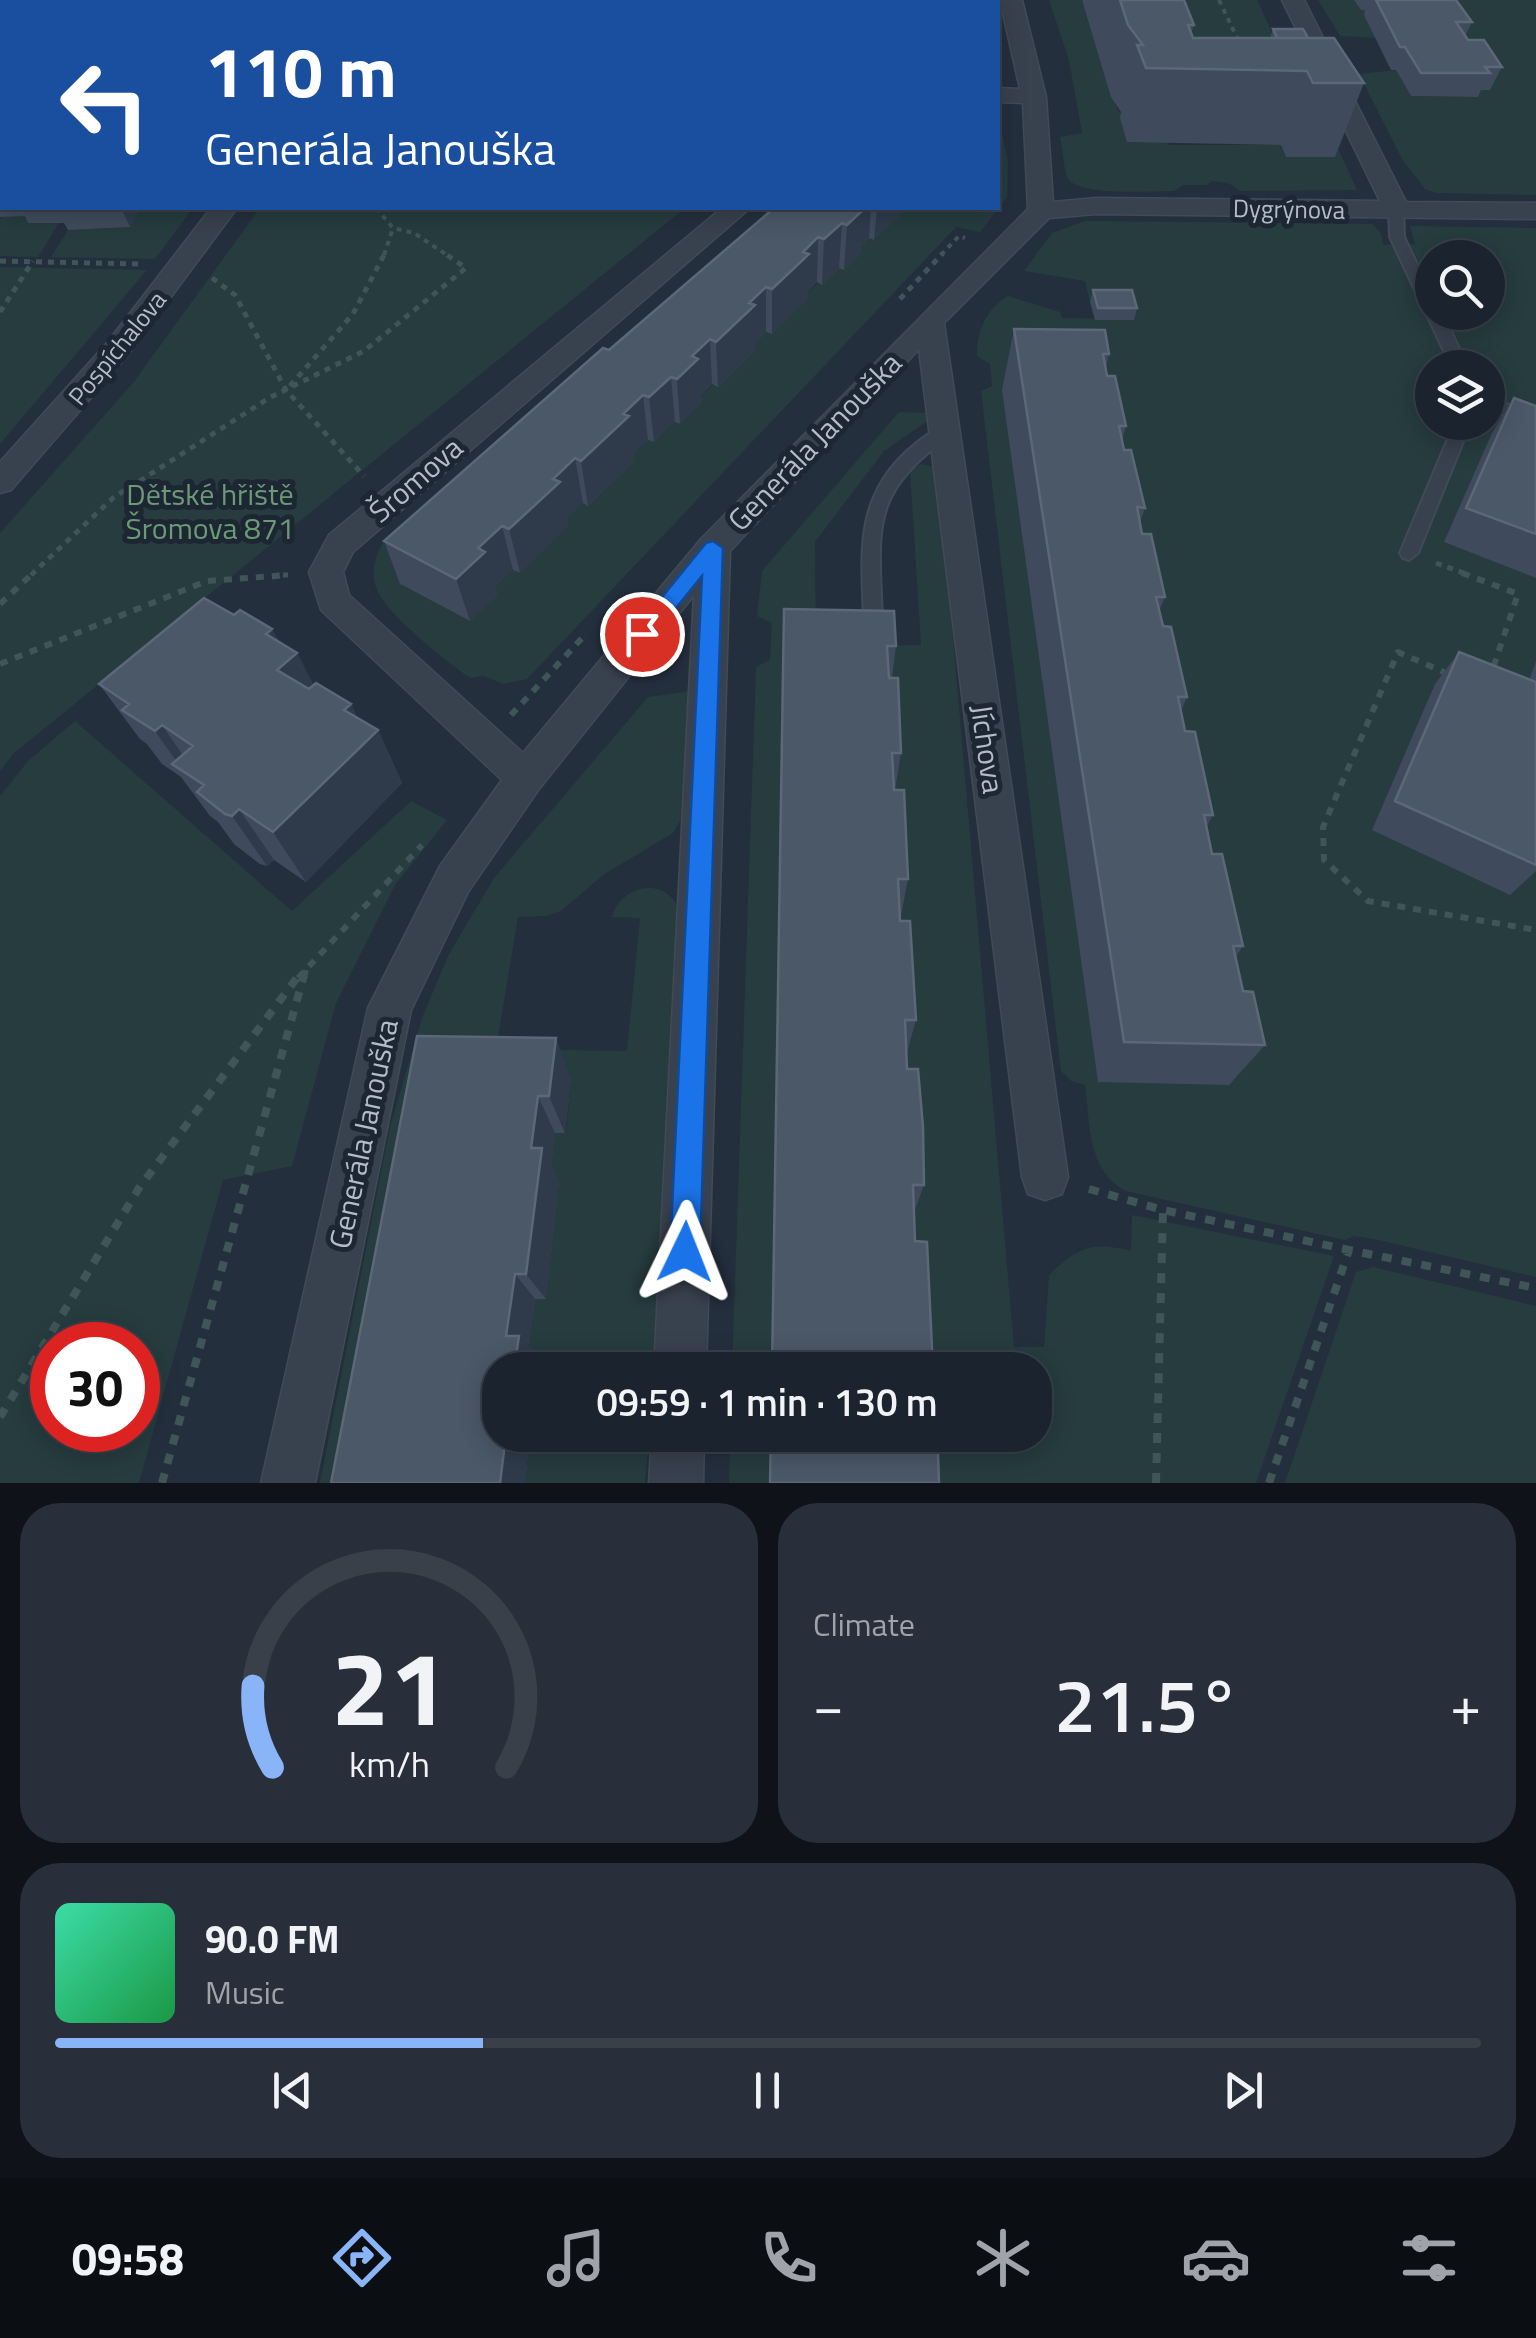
<!DOCTYPE html>
<meta charset="utf-8">
<style>
body{margin:0;font-family:"Titillium Web",sans-serif;background:#282f3a;color:#f1f3f6;height:100vh;display:flex;flex-direction:column;font-size:38px;white-space:nowrap}
*{box-sizing:border-box;margin:0}
p{font-size:32px;color:#a0a4aa}
.icon{flex:none;width:55px;height:55px;fill:none;stroke:currentColor;stroke-width:2;stroke-linecap:round;stroke-linejoin:round}
.map{position:relative;height:1483px;overflow:hidden}
.drawer{display:flex;flex-direction:column;gap:20px;padding:20px;background:#0f1319;flex:1}
.drawer>*{flex:none}
.top-card{position:absolute;left:0px;top:0px;width:1000px;height:210px;box-shadow:0 5px 25px #0003,0 0 0 2px #39404a;background:#1a4fa0;color:#fff;overflow:hidden}
.tools{position:absolute;left:1415px;top:240px;display:grid;gap:20px}
.tools a{display:grid;place-items:center;width:90px;height:90px;border-radius:50%;background:#1b232e;box-shadow:0 5px 25px #0003,0 0 0 2px #39404a;font-size:50px}
.speed{position:absolute;left:30px;top:1322px;display:flex;gap:20px;font-size:50px;font-weight:700;text-align:center}
.speed>*{display:grid;place-content:center;width:130px;height:130px;border-radius:50%;background:#1b232e;box-shadow:0 5px 25px #0003,0 0 0 2px #39404a;line-height:1}
.speed .limit{border:15px solid #d22;background:#fff;color:#111}
.pin{position:absolute;display:grid;place-items:center;width:85px;height:85px;color:#fff;margin:-42px;border:5px solid #fff;border-radius:50%;box-shadow:0 2px 10px #0007}
.me{position:absolute;width:110px;margin:-55px;rotate:2deg;stroke-linejoin:round;filter:drop-shadow(0 0 8px #0008)}
.turn{display:flex;align-items:center;gap:35px;height:210px;padding:0 40px;font-size:45px}
.turn .icon{width:130px;height:130px;stroke-width:2.5}
.turn b{display:block;font-size:70px;line-height:85px}
.big{font-size:75px;font-weight:600;line-height:1.1}
.drawer .card{flex:1;display:flex;flex-direction:column;justify-content:center;gap:15px;min-width:0;padding:0 35px;border-radius:40px;background:#282f3a}
.drawer .dial{align-items:center;gap:0}
.dial svg{height:260px;overflow:visible;fill:none;stroke:#39404a;stroke-width:7;stroke-linecap:round;text-anchor:middle}
.dial text{fill:#f1f3f6;stroke:none}
.song{display:flex;align-items:center;gap:30px}
.cover{width:120px;height:120px;border-radius:15px;background:linear-gradient(135deg,hsl(160 70% 55%),hsl(140 70% 35%))}
.played{height:10px;border-radius:5px;background:linear-gradient(90deg,#8ab4f8 30%,#39404a 30%)}
.keys{display:flex;justify-content:space-around;direction:ltr}
.heat{display:flex;justify-content:space-between;align-items:center;font-size:55px;direction:ltr}
.drawer .tiles{flex:1;display:grid;gap:20px;grid-template-columns:1fr 1fr}
.card:last-child{grid-column:span 2}
.trip{position:absolute;left:482px;top:1352px;width:570px;height:100px;border-radius:40px;background:#1b232e;box-shadow:0 5px 25px #0003,0 0 0 2px #39404a;font-weight:600;line-height:100px;text-align:center}
.menu{display:flex;height:160px;justify-content:space-around;align-items:center;background:#0b0e12;color:#a0a4aa}
.menu .icon{width:70px;height:70px}
.menu .on{color:#8ab4f8}
.menu b{font-size:45px;color:#f1f3f6}
.map>svg:first-child{display:block}
.green{fill:#263c3f;fill-rule:evenodd}
.lines{fill:none;stroke-linecap:round;stroke-linejoin:round}
.lane-casing{stroke:#414a57;stroke-width:4}
.street-casing{stroke:#414a57;stroke-width:3}
.path-far3{stroke:#3f5557;stroke-width:4;stroke-dasharray:5 5;stroke-linecap:butt}
.path-far2{stroke:#3f5557;stroke-width:5;stroke-dasharray:6 6;stroke-linecap:butt}
.path-far1{stroke:#3f5557;stroke-width:6;stroke-dasharray:8 8;stroke-linecap:butt}
.path{stroke:#3f5557;stroke-width:8;stroke-dasharray:10 10;stroke-linecap:butt}
.lane{fill:#38414e;fill-rule:evenodd}
.street{fill:#38414e;fill-rule:evenodd}
.wall{fill:#3f4b5c}
.shaded-wall{fill:#2f3b4b}
.building{fill:#4b5868;stroke:#5c6777;stroke-width:2.5}
.route{fill:#1a73e8;stroke:#114b97;stroke-width:2.5}
.labels{text-anchor:middle;stroke-width:10;stroke-linejoin:round;paint-order:stroke}
.far-street-label{font-size:25px;fill:#b4bcc9;stroke:#1d2633}
.street-label{font-size:30px;fill:#b4bcc9;stroke:#1d2633}
.park-label{font-size:30px;fill:#6b9a76;stroke:#1d2633}
</style>
<div class="map">
<svg width="1536" height="1483" viewBox="0 0 1536 1483">
<rect width="100%" height="100%" fill="#242f3e"/>
<path class="green" d="M1049 0H1082L1118 111 1170 145H1281L1286 157H1334L1173 111 1139 0H1257L1276 41 1304 74 1357 190 1241 191 1228 183 1212 181 1207 185H1183L1174 191C1153 191 1075 197 1067 177 1063 165 1063 149 1060 137L1082 133 1069 60Z
M1318 0H1355L1361 10H1422L1432 0H1536V195L1436 193 1425 189 1402 159 1359 74 1396 70 1411 96 1477 97 1474 90 1489 89 1377 38 1340 36Z
M998 113 1008 162 1007 197 980 232 956 227 527 679 503 684 484 676 470 678C446 661 390 617 378 592 369 574 375 555 385 540L722 251 727 249 401 585 470 621 490 592 513 570 520 573 567 527 561 523 648 440 654 442 675 422 680 424 700 405 695 402 766 332 772 334 806 300 802 297 869 238 875 240 900 208H998Z
M140 208H193L155 259 51 257 68 230 129 227Z
M260 208H685L13 754 0 771V533L133 383Z
M4 216H33L30 223H59L38 257 0 256V219Z
M1085 221 1372 224 1381 233 1383 245 1415 244 1410 226 1536 228V661L1515 717 1536 869V1277L1374 1239 1353 1236 1345 1240 1126 1191C1087 1171 1090 1122 1085 1085L1071 1081 1061 1071 981 391 992 386 990 364 977 356C977 331 985 310 1008 296L1060 312 1062 318 1132 319 1090 302 1085 281 1024 271 1052 233ZM1432 258H1488V312H1432ZM1432 368H1488V422H1432Z
M0 267 147 270 0 444Z
M899 412 930 413 929 420 884 451 815 542 816 646 921 645 910 470 921 464 935 467 939 474 1014 1347H1044L1049 1275C1078 1247 1092 1241 1131 1251L1132 1215 1334 1256 1256 1483H924L911 1435H1035V1370H732L756 667 770 660 772 623 757 616 762 571Z
M692 691 687 808 673 833 603 875 561 911 546 916 518 917 496 1049 627 1051 640 918 612 917C621 883 670 875 680 914L653 1370H538L539 1357 528 1356 535 1299H546L559 1183 549 1181 555 1133 566 1132 571 1079 370 1483H320L390 1127 422 1018 448 956 494 878 648 697Z
M75 721 292 911 411 801 447 820 395 885 336 1003 292 1166 223 1180 139 1483H0V796L28 761ZM52 1345H138V1430H52Z
M1373 1267 1536 1306V1483H1285L1356 1272Z
M531 1435H649L645 1483H525Z
M730 1435H771V1483H729Z"/>
<g class="lines">
<g class="lane-casing">
<path id="lane" d="M1396 204 1403 208 1404 237 1432 296V312H1442L1468 368H1452L1390 237 1389 208Z
M1488 398 1536 414V425L1488 409Z
M1455 422H1471L1418 553 1409 560 1403 558 1400 553Z
M945 425 953 431 951 435C868 495 879 527 882 621L880 626H866L864 621C862 555 854 501 906 452 917 442 931 431 945 425Z"/>
</g>
<g class="street-casing">
<path id="street" d="M921 0H943V2H922Z
M1000 0H1022L1046 97 1053 202 1096 198 1380 201 1282 0H1304L1406 202 1536 203V219L1096 214 1049 218 944 323 1068 1177 1062 1194 1045 1200 1028 1194 1022 1177 919 349 730 551 706 1370H654L694 595 539 789 468 892 411 1010 315 1483H261L368 1008 440 866 502 780 321 610 309 572 329 535 722 208H750L353 552 343 572 349 595 523 753 701 539 1028 209 1023 103 998 102V88L1020 89Z
M211 208H237L127 356 11 490 0 493V462L107 343Z
M652 1435H704L703 1483H649Z"/>
</g>
<path class="path-far3" d="M1219 0 1240 44
M60 2 64 0
M473 2 477 0
M376 208 393 228 414 233 447 255
M384 255 393 228
M941 255 959 236 965 238"/>
<path class="path-far2" d="M0 261 139 264
M212 278 235 295 286 390 364 476
M900 299 943 253
M0 312 33 261
M290 386 353 314 385 253
M1436 563 1469 575
M31 575 113 498 269 398 364 351 466 268 444 253
M283 575H288"/>
<path class="path-far1" d="M1462 573 1518 594 1491 674
M0 604 33 573
M0 664 207 581 288 575
M1448 674 1398 652 1323 827 1324 860 1368 901 1536 930
M511 715 584 636
M298 978 422 845
M304 978 306 969"/>
<path class="path" d="M1089 1189 1163 1210 1349 1250
M0 1417 139 1188 299 975
M162 1483 304 975
M1156 1483 1163 1210
M1269 1483 1349 1250 1536 1288"/>
<use href="#lane" class="lane"/>
<use href="#street" class="street"/>
</g>
<path class="wall" d="M239 0H290L291 2H240Z
M1082 0H1184L1194 25 1191 33 1193 38H1270L1273 29 1308 38 1364 83 1335 157H1286L1281 145 1127 142 1120 118 1121 112 1111 97Z
M1354 0H1456L1472 22 1465 36 1468 40 1502 67 1490 90H1481L1478 97 1411 96 1396 70H1391L1364 15 1365 10H1361Z
M0 106H2V208H140L130 227 68 230 64 223H28L25 216 0 217Z
M774 208H905V210L874 240 869 238 861 246 860 254 844 270 839 268 822 285 817 282 808 291 807 299 772 334 766 332 755 343V350L718 387 712 384 700 396 701 404 680 424 675 422 654 442 648 440 633 454 634 461 588 506 583 503 566 518 568 526 520 573 513 570 495 587 497 595 470 621 400 584 384 541 609 350Z
M1093 290 1137 308 1134 320H1095L1090 302Z
M1014 329 1109 354 1106 368 1107 376 1126 426 1122 440 1124 450 1145 508 1140 522 1142 534 1165 597 1159 611 1163 626 1187 697 1181 711 1185 731 1213 815 1207 826 1212 854 1243 946 1235 958 1243 991 1265 1045 1229 1085 1098 1082 1002 390Z
M1514 398 1536 406V578L1444 542 1492 433Z
M784 609 896 646 892 678 901 753 895 790 908 879 900 921 916 1020 906 1056 907 1069 924 1185 914 1212 915 1241Z
M234 615 272 629 279 642 297 653 313 685 351 704 357 717 378 730 402 783 306 882 274 860 267 866 260 864 234 844 218 822 210 816 181 777 162 764 147 744 140 739 99 684Z
M1459 652 1529 680 1536 661V871L1510 895 1372 830 1435 684Z
M417 1036 571 1078 565 1133H555L551 1166 559 1182 546 1299H535L529 1346 539 1356 500 1435H530L525 1483H331Z"/>
<path class="shaded-wall" d="M0 0H36L32 2H2V23L0 25Z
M816 0H879V2H813Z
M121 208H140L130 227Z
M858 208H871L869 238 861 246 860 254 844 270 847 225Z
M877 208H905V210L874 240Z
M842 223 839 268 822 285 824 239Z
M818 237 817 282 808 291 807 299 772 334V289L803 252Z
M766 287V332L755 343V350L718 387 716 342 749 303Z
M710 339 712 384 700 396 701 404 680 424 677 379 692 356Z
M671 377 675 422 654 442 649 397Z
M643 395 648 440 633 454 634 461 588 506 581 461 623 414Z
M575 458 583 503 566 518 568 526 520 573 509 529 553 479Z
M502 526 513 570 495 587 497 595 470 621 456 579 478 548Z
M272 629 288 660 297 653 325 709 277 670 266 634Z
M351 704 368 740 378 730 402 783 306 882 273 832 344 710Z
M162 725 199 779 184 772 155 731Z
M239 809 274 860 267 866 232 816Z
M556 1038 571 1078 565 1133 549 1096Z
M538 1096 555 1133 551 1166 559 1182 546 1299 526 1274 531 1148Z
M515 1274 535 1299 529 1346 539 1356 538 1370H514L506 1336Z
M506 1435H530L525 1483H500Z"/>
<path class="building" d="M112 0H199L197 2H110Z
M751 0H816L813 2H760Z
M959 0H980V2H959Z
M1120 0H1184L1194 25H1188L1193 38H1334L1364 83H1313L1307 71 1146 68 1137 45H1143L1128 25Z
M1376 0H1456L1472 22H1456L1468 40H1484L1502 67H1485L1490 73H1421L1405 47H1400Z
M1273 29H1303L1308 38H1277Z
M0 106H2V148H0Z
M774 208H860L864 209 847 225 842 223 824 239 818 237 803 252 809 254 772 289 766 287 749 303 755 305 716 342 710 339 692 356 698 359 677 379 671 377 649 397 643 395 623 414 629 416 581 461 575 458 553 479 560 482 509 529 502 526 478 548 485 552 456 579 384 541 603 348 609 350Z
M1093 290H1132L1137 308H1098Z
M1014 329 1105 330 1109 354H1103L1107 376H1115L1126 426H1119L1124 450H1131L1145 508 1137 507 1142 534H1151L1165 597H1156L1163 626 1171 627 1187 697H1178L1185 731 1195 732 1213 815H1204L1212 854H1222L1243 946H1233L1243 991 1253 992 1265 1045 1124 1042Z
M1514 398 1536 406V534L1466 508Z
M204 598 234 615 240 610 272 629 266 634 297 653 277 670 309 689 316 683 351 704 344 710 378 730 273 832 239 809 232 816 225 814 197 792 204 785 172 764 193 746 162 725 155 731 122 710 129 704 99 684Z
M784 609 894 611 896 646H887L889 678H898L901 753H892L894 790H904L908 879H898L900 921H910L916 1020H905L907 1069H918L923 1127 924 1185H913L915 1241 927 1242 933 1370H772Z
M1459 652 1536 682V865L1395 801Z
M417 1036 556 1038 549 1096H538L531 1148H542L526 1274H515L506 1336H519L514 1370H500V1435H506L500 1483H331Z
M771 1435H924L925 1452 938 1453 939 1483H770Z"/>
<path class="route" d="M713 541 723 548 700 1252 695 1263 685 1267 675 1263 670 1252 702 576 650 640 642 642 632 634 706 543Z"/>
<g class="labels">
<g class="far-street-label">
<text transform="translate(1289 209) rotate(1)" y="9">Dygrýnova</text>
<text transform="translate(117 348) rotate(-51)" y="9">Pospíchalova</text>
</g>
<g class="street-label">
<text transform="translate(815 442) rotate(-46)" y="10">Generála Janouška</text>
<text transform="translate(416 480) rotate(-41)" y="10">Šromova</text>
<text transform="translate(987 749) rotate(82)" y="10">Jíchova</text>
<text transform="translate(364 1134) rotate(-78)" y="10">Generála Janouška</text>
</g>
<g class="park-label">
<text x="210" y="505">Dětské hřiště<tspan x="210" dy="34">Šromova 871</tspan></text>
</g>
</g>
</svg>
<div class="tools">
<a><svg class="icon" aria-label="search" viewBox="0 0 24 24"><circle cx="10" cy="10" r="6"/><path d="M15 15l6 6"/></svg></a>
<a><svg class="icon" aria-label="layers" viewBox="0 0 24 24"><path d="M12 4l9 5-9 5-9-5zM3 14l9 5 9-5"/></svg></a>
</div>
<div class="speed"><div class="limit">30</div></div>
<div class="pin" style="left:642px;top:634px;background:#d93025"><svg class="icon" aria-label="arrive" viewBox="0 0 24 24"><path d="M6 21V4h12l-3 4 3 4H6"/></svg></div>
<svg class="me" style="left:685px;top:1252px" viewBox="-20 -20 40 40"><path d="M0-17L14 15 0 8-14 15z" fill="#1a73e8" stroke="#fff" stroke-width="4"/></svg>
<div class="trip">09:59 · 1 min · 130 m</div>
<div class="top-card">
<div class="turn"><svg class="icon" aria-label="left" viewBox="0 0 24 24"><path d="M17 20v-9H6M10 6l-5 5 5 5"/></svg><div><b>110 m</b>Generála Janouška</div></div>
</div>
</div>
<section class="drawer">
<div class="tiles">
<div class="card dial"><svg viewBox="0 0 100 80">
<path d="M14 69A42 42 0 1 1 86 69"/>
<path d="M14 69A42 42 0 0 1 8 44" stroke="#8ab4f8"/>
<text x="50" y="56" font-size="32" font-weight="700">21</text>
<text x="50" y="72" font-size="11">km/h</text>
</svg></div>
<div class="card"><p>Climate</p>
<div class="heat"><a>−</a><b class="big">21.5°</b><a>+</a></div>
</div>
<div class="card">
<div class="song"><i class="cover"></i><div><b>90.0 FM</b><p>Music</p></div></div>
<div class="played"></div>
<div class="keys"><svg class="icon" aria-label="previous" viewBox="0 0 24 24"><path d="M18 5L8 12l10 7zM5 5v14"/></svg><svg class="icon" aria-label="pause" viewBox="0 0 24 24"><path d="M8 5v14M16 5v14"/></svg><svg class="icon" aria-label="next" viewBox="0 0 24 24"><path d="M6 5l10 7-10 7zM19 5v14"/></svg></div>
</div>
</div>
</section>
<nav class="menu">
<b>09:58</b>
<svg class="icon on" aria-label="directions" viewBox="0 0 24 24"><path d="M12 3l9 9-9 9-9-9zM9 14v-3h6M13 9l2 2-2 2"/></svg>
<svg class="icon" aria-label="music" viewBox="0 0 24 24"><path d="M9 18V5l10-2v13"/><circle cx="6" cy="18" r="3"/><circle cx="16" cy="16" r="3"/></svg>
<svg class="icon" aria-label="phone" viewBox="0 0 24 24"><path d="M5 4h4l2 5-3 2q2 4 5 5l2-3 5 2v4C11 20 4 13 5 4z"/></svg>
<svg class="icon" aria-label="climate" viewBox="0 0 24 24"><path d="M12 3v18M4 7l16 10M4 17L20 7"/></svg>
<svg class="icon" aria-label="car" viewBox="0 0 24 24"><path d="M5 17H2v-5l4-1 3-4h7l3 4 3 1v5h-3M9 17h6M6 11h13"/><circle cx="7" cy="17" r="2"/><circle cx="17" cy="17" r="2"/></svg>
<svg class="icon" aria-label="filters" viewBox="0 0 24 24"><path d="M4 7h16M4 17h16"/><circle cx="9" cy="7" r="2"/><circle cx="15" cy="17" r="2"/></svg>
</nav>
